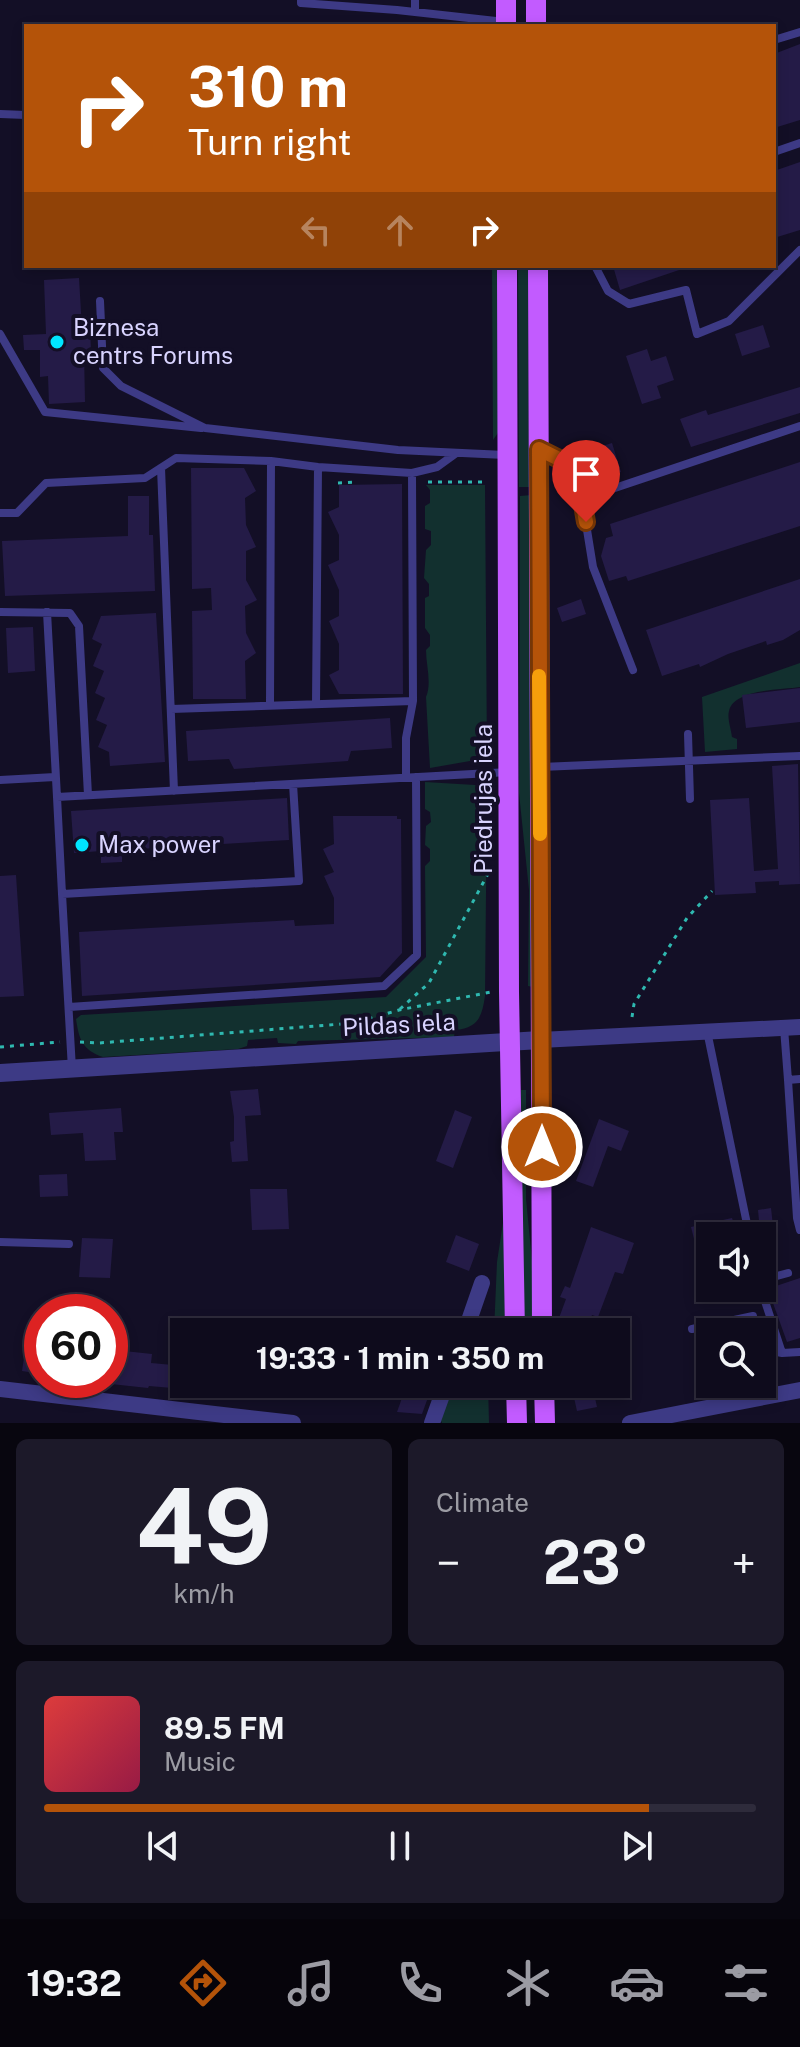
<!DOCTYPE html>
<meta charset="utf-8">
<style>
body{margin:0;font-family:"Public Sans",sans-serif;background:#1c1929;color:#f1f3f6;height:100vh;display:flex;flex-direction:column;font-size:30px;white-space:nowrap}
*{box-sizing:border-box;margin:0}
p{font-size:26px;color:#9b9ba3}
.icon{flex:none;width:44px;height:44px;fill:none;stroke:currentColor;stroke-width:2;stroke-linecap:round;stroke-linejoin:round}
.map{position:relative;height:1423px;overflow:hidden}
.details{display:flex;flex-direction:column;gap:16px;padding:16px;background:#08060f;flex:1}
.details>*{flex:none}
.banner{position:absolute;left:24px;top:24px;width:752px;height:244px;border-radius:0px;box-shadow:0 4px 12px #0003,0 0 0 2px #2e2b3b;background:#b45309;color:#fff;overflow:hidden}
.buttons{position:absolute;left:696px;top:1222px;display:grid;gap:16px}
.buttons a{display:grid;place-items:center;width:80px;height:80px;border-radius:0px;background:#0e0b1c;box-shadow:0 4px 12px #0003,0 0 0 2px #2e2b3b;font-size:40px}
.speed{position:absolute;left:24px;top:1294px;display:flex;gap:16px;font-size:40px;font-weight:700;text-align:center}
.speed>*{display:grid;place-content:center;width:104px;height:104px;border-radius:50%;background:#0e0b1c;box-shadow:0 4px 12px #0003,0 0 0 2px #2e2b3b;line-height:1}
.speed .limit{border:12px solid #d22;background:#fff;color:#111}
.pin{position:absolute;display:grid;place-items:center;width:68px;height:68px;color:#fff;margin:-82px -34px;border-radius:50% 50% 50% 0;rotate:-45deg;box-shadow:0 0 8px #0007}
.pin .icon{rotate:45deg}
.me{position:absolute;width:88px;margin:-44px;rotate:0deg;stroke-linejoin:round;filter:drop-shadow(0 0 6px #0008)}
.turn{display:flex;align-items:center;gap:28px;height:168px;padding:0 32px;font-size:36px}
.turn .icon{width:104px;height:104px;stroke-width:2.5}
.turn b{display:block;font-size:56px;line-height:68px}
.lanes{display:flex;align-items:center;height:76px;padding:0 32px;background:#0003;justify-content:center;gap:40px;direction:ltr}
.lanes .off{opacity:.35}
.big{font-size:60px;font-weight:700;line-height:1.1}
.details .widget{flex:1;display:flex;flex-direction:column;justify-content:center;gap:12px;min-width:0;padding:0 28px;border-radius:12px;background:#1c1929}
.details .dial{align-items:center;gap:0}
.dial b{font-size:104px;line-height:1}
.song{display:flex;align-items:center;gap:24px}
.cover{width:96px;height:96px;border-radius:12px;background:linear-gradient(135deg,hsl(0 70% 55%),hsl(340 70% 35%))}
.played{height:8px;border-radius:4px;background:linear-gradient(90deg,#b45309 85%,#2e2b3b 85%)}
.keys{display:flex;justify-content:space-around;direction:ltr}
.heat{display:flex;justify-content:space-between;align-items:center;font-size:44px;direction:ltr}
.details .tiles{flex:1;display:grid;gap:16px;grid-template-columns:1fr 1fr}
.widget:last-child{grid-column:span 2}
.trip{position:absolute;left:170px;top:1318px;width:460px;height:80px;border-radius:0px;background:#0e0b1c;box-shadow:0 4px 12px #0003,0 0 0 2px #2e2b3b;font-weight:700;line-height:80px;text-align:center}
.menu{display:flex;height:128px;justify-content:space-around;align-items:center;background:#06040b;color:#9b9ba3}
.menu .icon{width:56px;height:56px}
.menu .active{color:#b45309}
.menu b{font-size:36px;color:#f1f3f6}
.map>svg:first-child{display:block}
.green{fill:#12302f}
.building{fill:#241b47}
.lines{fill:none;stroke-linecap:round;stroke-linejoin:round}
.path{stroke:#2fb8b0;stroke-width:3;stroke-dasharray:4 6;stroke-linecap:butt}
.service{stroke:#3d3a85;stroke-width:8}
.minor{stroke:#3d3a85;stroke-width:16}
.tertiary{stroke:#3d3a85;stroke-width:18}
.primary{stroke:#c25bff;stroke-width:20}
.route-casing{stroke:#753606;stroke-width:20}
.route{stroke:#b45309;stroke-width:14}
.slow{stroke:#f59e0b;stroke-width:14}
.poi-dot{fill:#00e5ff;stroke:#130f26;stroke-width:3}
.labels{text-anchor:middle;stroke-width:8;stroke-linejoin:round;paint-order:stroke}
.poi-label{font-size:24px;fill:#d9d4ff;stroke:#130f26;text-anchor:start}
.street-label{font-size:24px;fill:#d9d4ff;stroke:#130f26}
</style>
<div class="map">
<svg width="800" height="1423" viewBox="0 0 800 1423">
<rect width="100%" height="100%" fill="#130f26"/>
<path class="green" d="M492 266H500V430L493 440Z
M518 266H528L529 487H519Z
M426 485H485L487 758 430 768 426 697C432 683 426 665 426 650L430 646V635L425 628V598L429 596V584L424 578 426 550 431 545V531L425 529V506L430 503V490Z
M532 495 533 987 528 986 529 890 519 793 520 496Z
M800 663V687C781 690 734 689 729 711 727 718 731 729 732 737L737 739V749L705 752 702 697Z
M425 782 475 785 487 789 485 996C482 1017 478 1028 455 1030L454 1037 298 1041 296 1044 278 1043 277 1038 248 1040 247 1046 238 1049 103 1057C82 1050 79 1039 76 1019L81 1015 386 997 426 957 425 866 430 861V849L425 845 426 826 431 822 430 812 425 809Z
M521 1090H526V1199L533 1271 534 1332H522Z
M504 1216 505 1332H494L497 1262Z
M451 1384H488L489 1423H442L439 1417Z"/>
<path class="building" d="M800 44V120L774 128V54Z
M800 162V230L774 238V171Z
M613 266H685V268L620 290Z
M79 278 82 329H90L91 351 84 352 85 402 49 404 48 376 40 377V350H24L23 335 46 334 44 280Z
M763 325 770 347 742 356 735 334Z
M647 349 651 361 666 356 674 380 657 386 661 398 642 404 626 356Z
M800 387V413L691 447 680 419 706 410 708 415Z
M612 443 621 472 582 484 570 456Z
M800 462V526L628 581 626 576 609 581 601 556 606 538 613 536 610 524Z
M191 468H244L256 491 245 498 246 525 256 547 246 551V580L257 600 245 606 246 633 256 653 245 661 246 699H193L192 611 212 610 211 588 192 589Z
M402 484 403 694H339L329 675 339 670V644L329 621 339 616V590L328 565 339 560V535L328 512 339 507V485Z
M128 496H149V535H153L155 591 5 596 2 541 128 536Z
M800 579V630L783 640 767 645 766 641 728 654 700 667 699 664 662 676 646 630Z
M581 599 586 614 562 622 557 608Z
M156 613 165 762 110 766 109 752 98 747 107 725 96 720 105 698 95 693 104 671 93 666 102 644 92 639 101 616Z
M33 627 35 671 8 673 6 628Z
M800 688V722L746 728 742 695Z
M390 718 392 748 351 751 348 761 234 769 229 759 188 761 186 731Z
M798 764 800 884 779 885V881L755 882 756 893 715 895 710 800 749 798 754 871 778 869 772 766Z
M287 798 289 840 122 850V862L101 863V851L74 853 71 811Z
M333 816H397V819H401L402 953 380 977 82 996 79 932 294 920 295 926 334 924V898L324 876 334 872 323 849 334 844Z
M16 875 24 996 0 997V876Z
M258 1089 261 1115 245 1116 248 1161 232 1162 230 1142 234 1141V1117L230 1091Z
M121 1108 123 1132H114L116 1160 85 1161 83 1133 51 1135 49 1113Z
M455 1110 472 1117 453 1168 436 1161Z
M599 1119 629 1131 621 1151 608 1146 593 1187 576 1181Z
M67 1174 68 1196 40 1197 39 1175Z
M250 1189H287L289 1229 252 1230Z
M771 1208 777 1262 763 1263 758 1210Z
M732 1218 738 1236H710V1252L698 1255 691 1227Z
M591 1227 634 1243 623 1274 615 1272 598 1317 592 1315 587 1329 559 1318 566 1299 560 1297 565 1286 570 1288Z
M456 1235 479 1244 469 1271 446 1262Z
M82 1238 113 1239 110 1278 79 1277Z
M800 1278V1338L787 1342 769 1292 770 1288Z
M115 1350 152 1354 151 1363 184 1366V1389L149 1386 148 1388 111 1384Z
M25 1351 42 1353V1374L22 1371Z
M407 1384H419L431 1389 422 1414 397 1412Z
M593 1389 597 1407 577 1411 573 1393Z"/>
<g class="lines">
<path class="path" d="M428 482H488
M338 483 357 482
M400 1009 429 983 489 872
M632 1017 634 1004 687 918 712 891
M80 1042 99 1043 354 1023 399 1010 491 992
M0 1047 60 1042"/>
<path class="service" d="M301 0V3L397 10 505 22
M415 0V12
M774 40 800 32
M0 114 26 115
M774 152 800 143
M595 266 608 291 629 304 686 290 697 334 729 321 800 250
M100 301 103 368 121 386 205 428 398 450 505 455
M0 334 45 412 201 428
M540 449 561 460 582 499 800 426
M161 468 174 791
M582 499 593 567 633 670
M0 513H17L46 483 145 478 176 458 271 461 318 467 412 473 437 467 455 454
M0 612 70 613 79 626 88 795
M47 612 57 797
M316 704 318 467
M270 705 271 461
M171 709 413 701
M688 734 690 799
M541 767 800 756
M406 777V738L413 701 412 473
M0 780 55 777
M293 784 299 881 62 894 57 797 509 772
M62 894 72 1069
M69 1007 384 986 417 955 416 777
M784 1028 788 1080 800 1079
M707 1031 747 1224
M788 1080 797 1218 800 1230
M0 1242 69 1244
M692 1329 753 1316 756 1332
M762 1349 782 1353 800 1352
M782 1353 762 1292 766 1279 788 1273
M762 1359V1362
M698 1374 710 1372"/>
<path class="minor" d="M540 1040 800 1027
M465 1332 482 1283
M0 1389 293 1423
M432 1423 446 1384
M630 1423 800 1390"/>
<path class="tertiary" d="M0 1073 540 1040"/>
<path class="primary" d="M506 0V26
M536 0V26
M507 266 509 992 515 1332
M538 266 542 1332
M516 1384 517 1423
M544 1384 545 1423"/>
</g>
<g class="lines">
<g class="route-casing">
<path id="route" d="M542 1147 539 449 561 460 582 499 586 522"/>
</g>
<use href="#route" class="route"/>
<path class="slow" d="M539 676 540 834"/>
</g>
<g class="poi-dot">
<circle cx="57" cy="342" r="8"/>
<circle cx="82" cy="845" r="8"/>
</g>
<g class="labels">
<g class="poi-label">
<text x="73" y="336">Biznesa<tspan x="73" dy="28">centrs Forums</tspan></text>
<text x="98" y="853">Max power</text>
</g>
<g class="street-label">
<text transform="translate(484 799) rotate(-90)" y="8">Piedrujas iela</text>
<text transform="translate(399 1025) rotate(-3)" y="8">Pildas iela</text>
</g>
</g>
</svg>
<div class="buttons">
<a><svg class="icon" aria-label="sound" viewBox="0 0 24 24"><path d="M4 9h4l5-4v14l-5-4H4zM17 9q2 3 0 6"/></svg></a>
<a><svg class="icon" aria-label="search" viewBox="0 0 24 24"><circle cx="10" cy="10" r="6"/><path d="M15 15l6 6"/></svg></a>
</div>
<div class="speed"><div class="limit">60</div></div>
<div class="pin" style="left:586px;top:522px;background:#d93025"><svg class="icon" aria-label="arrive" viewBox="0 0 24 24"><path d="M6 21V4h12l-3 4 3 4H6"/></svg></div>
<svg class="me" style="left:542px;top:1147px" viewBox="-20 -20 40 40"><circle r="17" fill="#b45309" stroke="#fff" stroke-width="3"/><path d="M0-11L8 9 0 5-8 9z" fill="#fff"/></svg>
<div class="trip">19:33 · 1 min · 350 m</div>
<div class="banner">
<div class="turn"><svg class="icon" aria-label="right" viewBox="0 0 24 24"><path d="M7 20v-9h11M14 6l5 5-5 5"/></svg><div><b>310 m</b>Turn right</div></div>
<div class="lanes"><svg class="icon off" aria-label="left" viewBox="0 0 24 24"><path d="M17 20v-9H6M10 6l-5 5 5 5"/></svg><svg class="icon off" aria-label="ahead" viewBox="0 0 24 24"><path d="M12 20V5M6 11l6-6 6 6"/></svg><svg class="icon" aria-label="right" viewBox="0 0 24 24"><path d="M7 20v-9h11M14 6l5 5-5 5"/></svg></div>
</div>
</div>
<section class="details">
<div class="tiles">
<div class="widget dial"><b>49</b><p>km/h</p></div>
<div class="widget"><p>Climate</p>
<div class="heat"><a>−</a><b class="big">23°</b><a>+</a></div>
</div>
<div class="widget">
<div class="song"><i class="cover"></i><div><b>89.5 FM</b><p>Music</p></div></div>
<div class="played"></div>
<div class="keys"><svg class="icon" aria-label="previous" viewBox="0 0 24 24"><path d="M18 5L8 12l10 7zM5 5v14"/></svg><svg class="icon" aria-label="pause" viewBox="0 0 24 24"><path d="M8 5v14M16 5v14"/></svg><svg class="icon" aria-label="next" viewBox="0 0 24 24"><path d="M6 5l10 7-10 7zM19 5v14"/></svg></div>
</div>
</div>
</section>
<nav class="menu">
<b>19:32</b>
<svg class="icon active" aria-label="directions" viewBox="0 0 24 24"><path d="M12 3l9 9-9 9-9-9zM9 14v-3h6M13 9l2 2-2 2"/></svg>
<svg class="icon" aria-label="music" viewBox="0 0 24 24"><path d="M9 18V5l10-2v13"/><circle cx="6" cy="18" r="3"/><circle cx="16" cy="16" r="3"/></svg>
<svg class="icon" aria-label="phone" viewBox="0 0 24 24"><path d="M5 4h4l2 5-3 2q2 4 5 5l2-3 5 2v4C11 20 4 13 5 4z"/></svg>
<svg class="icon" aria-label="climate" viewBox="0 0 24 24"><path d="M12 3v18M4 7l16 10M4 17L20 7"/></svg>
<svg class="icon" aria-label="car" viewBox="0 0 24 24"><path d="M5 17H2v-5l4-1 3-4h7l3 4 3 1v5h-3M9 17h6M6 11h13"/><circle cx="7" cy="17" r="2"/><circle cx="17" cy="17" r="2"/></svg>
<svg class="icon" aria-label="filters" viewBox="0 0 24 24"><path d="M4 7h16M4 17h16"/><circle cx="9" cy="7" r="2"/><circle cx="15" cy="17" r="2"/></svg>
</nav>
